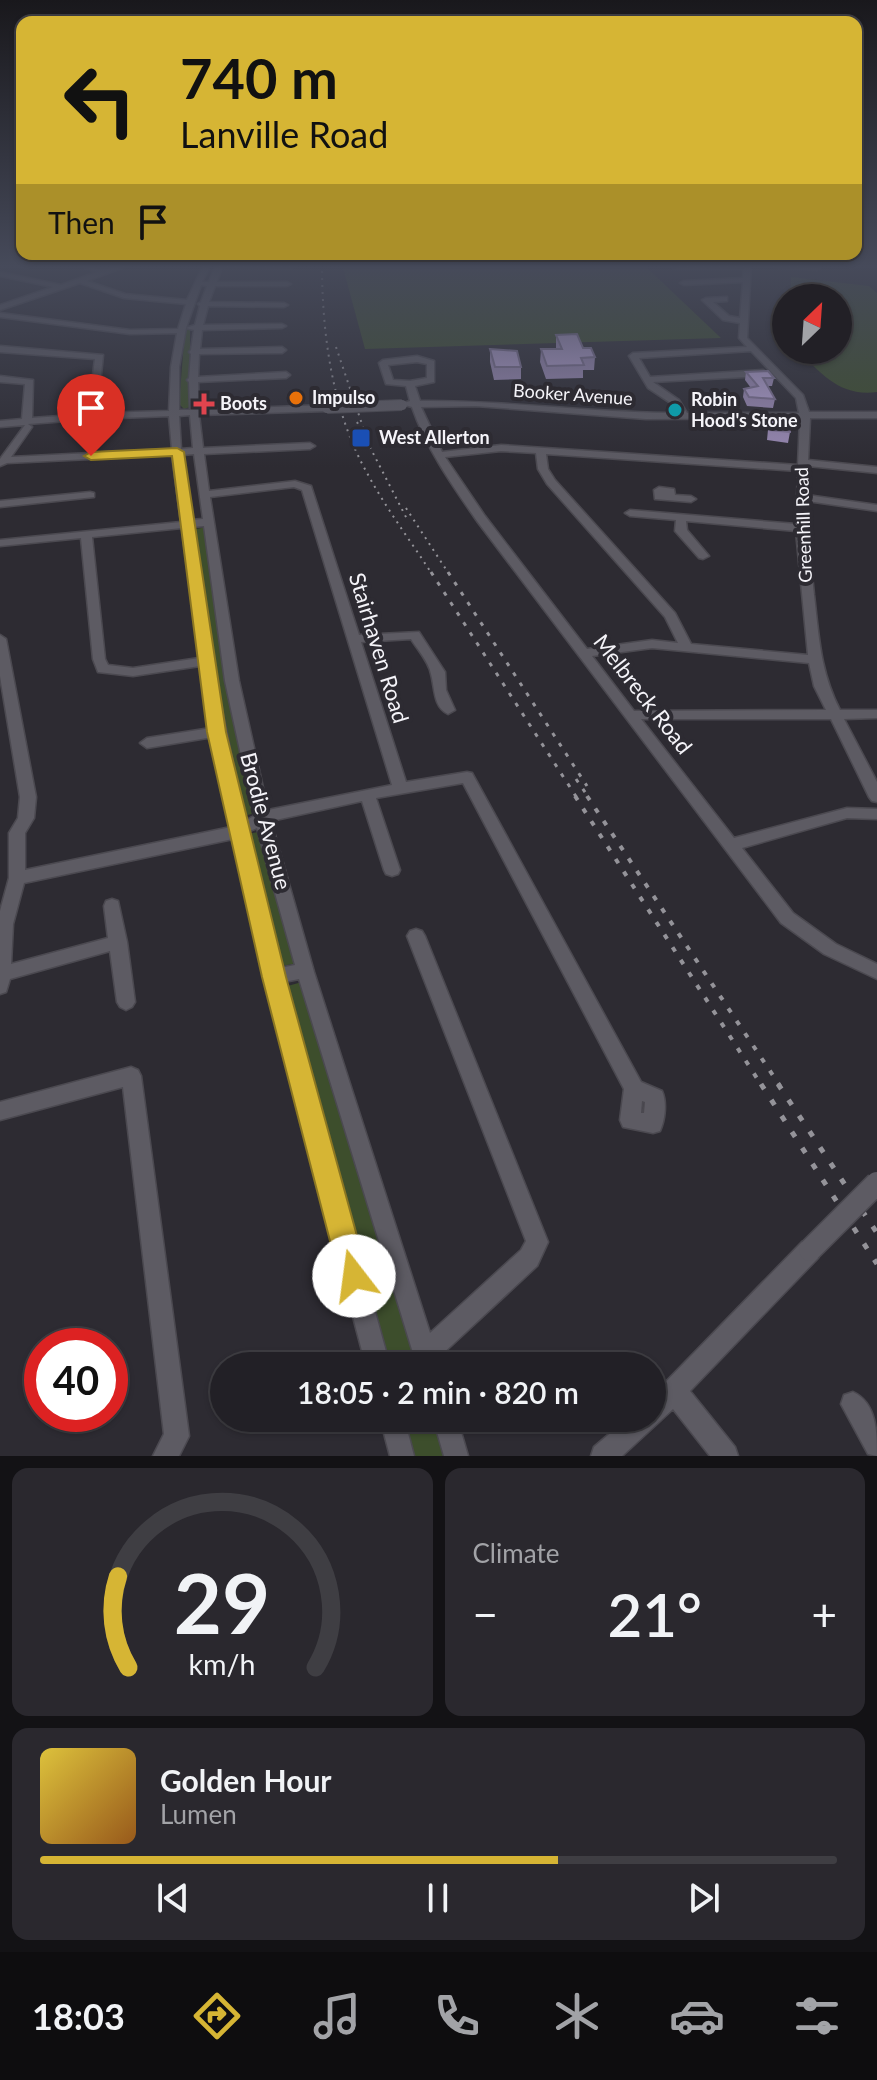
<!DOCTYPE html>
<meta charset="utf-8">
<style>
body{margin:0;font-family:Lato,sans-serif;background:#2a282e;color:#f1f3f6;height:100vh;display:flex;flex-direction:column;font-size:30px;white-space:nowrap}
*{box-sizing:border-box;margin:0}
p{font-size:26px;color:#a2a3a7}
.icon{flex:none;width:44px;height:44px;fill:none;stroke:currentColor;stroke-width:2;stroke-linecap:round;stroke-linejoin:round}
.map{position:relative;height:1456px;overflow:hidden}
.side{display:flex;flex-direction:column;gap:12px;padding:12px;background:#131215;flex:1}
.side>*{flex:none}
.hud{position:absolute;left:16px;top:16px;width:846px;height:244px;border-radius:16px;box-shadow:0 2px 6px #0004,0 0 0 2px #3f3e43;background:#d6b534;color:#111;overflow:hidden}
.needle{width:52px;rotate:25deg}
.buttons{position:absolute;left:772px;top:284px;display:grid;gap:16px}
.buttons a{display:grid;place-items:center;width:80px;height:80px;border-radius:50%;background:#222026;box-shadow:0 2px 6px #0004,0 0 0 2px #3f3e43;font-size:40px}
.speed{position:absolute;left:24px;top:1328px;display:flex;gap:16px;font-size:40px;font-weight:700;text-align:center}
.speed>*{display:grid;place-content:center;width:104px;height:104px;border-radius:50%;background:#222026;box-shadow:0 2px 6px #0004,0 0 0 2px #3f3e43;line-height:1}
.speed .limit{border:12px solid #d22;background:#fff;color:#111}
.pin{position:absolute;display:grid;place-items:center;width:68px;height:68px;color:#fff;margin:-82px -34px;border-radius:50% 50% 50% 0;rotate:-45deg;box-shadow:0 0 8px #0007}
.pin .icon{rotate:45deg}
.me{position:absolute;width:88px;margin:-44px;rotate:345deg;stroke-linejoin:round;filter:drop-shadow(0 0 6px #0008)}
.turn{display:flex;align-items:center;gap:28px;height:168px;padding:0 32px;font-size:36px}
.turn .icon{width:104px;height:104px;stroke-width:2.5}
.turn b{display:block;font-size:56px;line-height:68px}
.then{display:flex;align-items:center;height:76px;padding:0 32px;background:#0003;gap:16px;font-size:30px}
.big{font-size:60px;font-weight:600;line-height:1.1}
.side .widget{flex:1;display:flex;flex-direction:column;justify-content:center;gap:12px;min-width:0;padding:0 28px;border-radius:16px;background:#2a282e}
.side .dial{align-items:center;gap:0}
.dial svg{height:208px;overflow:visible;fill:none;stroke:#3f3e43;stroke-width:7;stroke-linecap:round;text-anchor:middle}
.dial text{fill:#f1f3f6;stroke:none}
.song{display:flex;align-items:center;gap:24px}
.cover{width:96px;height:96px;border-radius:12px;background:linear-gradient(135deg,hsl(50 70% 55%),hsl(30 70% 35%))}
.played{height:8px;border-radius:4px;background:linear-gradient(90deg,#d6b534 65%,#3f3e43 65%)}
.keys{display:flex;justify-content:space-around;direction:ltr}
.heat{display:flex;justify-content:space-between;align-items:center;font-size:44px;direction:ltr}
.side .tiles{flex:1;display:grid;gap:12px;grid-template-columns:1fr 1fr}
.widget:last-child{grid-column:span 2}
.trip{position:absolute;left:210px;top:1352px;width:456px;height:80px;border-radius:40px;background:#222026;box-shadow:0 2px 6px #0004,0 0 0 2px #3f3e43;font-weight:600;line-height:80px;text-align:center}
.tab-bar{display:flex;height:128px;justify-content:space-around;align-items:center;background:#0e0d0f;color:#a2a3a7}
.tab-bar .icon{width:56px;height:56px}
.tab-bar .selected{color:#d6b534}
.tab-bar b{font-size:36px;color:#f1f3f6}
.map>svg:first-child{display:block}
.green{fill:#3d4e2c}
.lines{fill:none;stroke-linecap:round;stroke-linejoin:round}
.minor-casing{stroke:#4b4950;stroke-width:3}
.minor{fill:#5d5b63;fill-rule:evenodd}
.rail-far3{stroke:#949399;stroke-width:2;stroke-dasharray:2 5;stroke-linecap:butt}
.rail-far2{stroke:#949399;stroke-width:3;stroke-dasharray:4 8;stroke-linecap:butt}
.rail-far1{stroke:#949399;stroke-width:4;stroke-dasharray:5 10;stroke-linecap:butt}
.rail{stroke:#949399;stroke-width:5;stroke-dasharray:6 13;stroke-linecap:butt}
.minor-bridge-far1-casing{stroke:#4b4950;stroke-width:12;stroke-linecap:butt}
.minor-bridge-casing{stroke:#4b4950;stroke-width:25;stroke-linecap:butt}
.minor-bridge-far1{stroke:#5d5b63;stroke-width:10}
.minor-bridge{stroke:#5d5b63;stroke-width:22}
.wall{fill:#9a8ab4}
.building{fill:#b3a1d1;stroke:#7d7192;stroke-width:2}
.route{fill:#d6b534;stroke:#8b7622;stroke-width:2}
.food-dot{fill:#e8710a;stroke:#2d2b32;stroke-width:3}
.health-dot{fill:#e0444e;stroke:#2d2b32;stroke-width:3}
.culture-dot{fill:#0f9aa8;stroke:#2d2b32;stroke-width:3}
.transit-dot{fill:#1a4fb4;stroke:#2d2b32;stroke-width:3}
.labels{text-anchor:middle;stroke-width:8;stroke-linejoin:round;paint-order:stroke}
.far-street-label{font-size:18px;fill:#f5f4f9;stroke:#2d2b32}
.far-poi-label{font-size:18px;font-weight:bold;fill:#f5f4f9;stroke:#2d2b32;text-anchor:start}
.street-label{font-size:22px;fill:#f5f4f9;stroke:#2d2b32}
</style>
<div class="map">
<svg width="877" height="1456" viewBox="0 0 877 1456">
<rect width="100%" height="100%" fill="#2d2b32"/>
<path class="green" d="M342 264H643L721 338 365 349Z
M791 277 869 286 877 293V392C840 397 822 374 797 350H838V298H790Z
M190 329V407L184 409 179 404 185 330Z
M207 527 257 813 242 816 220 695 196 529Z
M259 832 297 963 278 967 246 834Z
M302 982 420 1366H389L284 987Z
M403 1418H436L448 1456H414Z"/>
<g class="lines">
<g class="minor-casing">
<path id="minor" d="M74 264C85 264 96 271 106 269 116 268 123 264 132 264L87 281 125 294 187 300 204 264H211L202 282H209L216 264H295L292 268 222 267 217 282H287L291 284 287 286H215L209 302 284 303 288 305 284 307 208 306 203 325 282 324 286 326 282 328 202 330 200 349 282 347 286 350 282 353 199 354 198 377 286 372 290 375 286 378 198 382 199 410 327 405 332 408 327 411 199 415 203 448 310 443 315 446 310 449 204 454 209 491 295 481 311 486 359 635 419 632 445 672 446 690 455 710 448 714C433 707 435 688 431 674 429 662 417 649 411 639L361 642 406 782 467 772 472 773 641 1082 662 1091C667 1102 665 1120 660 1131L653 1133 623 1127 620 1120 624 1089 463 783 376 798 400 870 398 874 392 876 386 874 384 870 362 801 271 821 314 972 430 1333 521 1250 526 1241 407 936 410 931 416 929 422 931 425 936 548 1242 537 1266 438 1358 441 1366H417L299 979 284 982 390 1366H366L288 1070 233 839 24 883 13 924 11 964 108 938 104 906 106 901 112 899 118 901 127 942 135 1002 132 1007 126 1010 120 1007 117 1002 110 951 10 979 6 992 0 994V911L9 878V833L18 818 20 797 0 676V635L6 639 36 797 34 818 25 833V870L231 827 213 737 147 748 140 743 147 738 211 728 200 666 133 676 98 672 93 659 81 538 0 546V540L181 522 172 455 7 463 0 466V459L25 425 0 427V421L22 419 25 384 0 382V376L33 380 32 418 88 414 95 359 0 352V346L103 355 97 413 169 411 171 367 177 333 130 334 0 317V313L130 330 178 329 186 304 124 298 80 283 0 310V305L53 287 0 276V272L61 285 97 272ZM201 285 207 286 201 302 198 304 200 306 195 325 186 328ZM186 328 194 330 191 350 189 352 191 354 189 378 187 380 189 382 190 410H179V367ZM190 415 193 448 181 449 179 416ZM169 416 172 449 11 457 32 427 28 424 92 419ZM194 454 203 519 191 520 182 455ZM294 487 302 490 392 785 268 810 239 681 210 497ZM204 526 225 681 254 816 245 821 214 672 192 527ZM182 528 199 658 133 668 108 665 105 659 92 537ZM257 828 295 965 280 968 247 832ZM642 1101 645 1102 644 1113H641Z
M661 264H751L747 338 803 395 809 412H877V418H810L808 460 877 467V473L808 466 807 495 877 505V511L807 501C806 533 811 563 814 595 819 637 820 671 840 710H877V718L844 719 877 782V802L872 801 869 797 831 719H641L734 838 847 808 877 809V819L847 818 742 848 793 913 836 944 877 964V979L824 954 781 923 477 521C452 485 426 448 412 407L401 404 410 401 406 386 386 384 379 363 383 360 417 356 434 361V382L415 386 420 401C506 400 591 413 677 413L672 404 648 388 629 356 633 353 747 347 739 338 740 323 723 320 702 300 706 298 727 297V301L713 302 729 316 740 318 743 282 684 285 680 283 684 281 743 278 744 268 678 269ZM751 351 796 398 799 413H687L679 400 653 382 763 376 767 373 763 370 650 377 639 358ZM417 362 427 364V378L410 381 393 380 388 365ZM476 406 646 419 800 418 798 465 501 445 442 452 421 407ZM501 451 536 453 538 469 547 484 665 617 678 643 652 640 587 649 485 516 445 457ZM546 454 798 471 796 524 630 510 625 513 630 516 676 520 675 531 699 558 703 559 709 556 687 530 686 521 796 531 808 655 691 644 675 613 555 480 548 469ZM652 648 809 663 814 686 826 710 634 711 592 656Z
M756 264H784L821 268 817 270 760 266Z
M659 487 674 489 675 495 691 496 696 499 691 502 655 499 654 490Z
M90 492 94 493V497L0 507V501Z
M131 1067 138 1070 141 1076 189 1436 179 1456H153L164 1434 123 1087 0 1120V1102Z
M810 1239 818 1242 821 1250 818 1258 690 1391 735 1447 738 1456H710L673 1409 622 1456H591L594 1447 628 1418H652V1396L802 1242Z
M853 1392C877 1403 877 1433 877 1456L868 1454 841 1404 844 1395Z
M380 1418H404L414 1456H390Z
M433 1418H457L468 1456H444Z"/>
</g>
<use href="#minor" class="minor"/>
<path class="rail-far3" d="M322 264C322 333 332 410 366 471 385 507 410 540 432 574
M336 347 364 430
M357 422 408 521
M406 508 449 574"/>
<path class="rail-far2" d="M431 572 577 798
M448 572 587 786
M576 779 589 798"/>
<path class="rail-far1" d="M575 796 762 1086
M587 796 780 1086"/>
<path class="rail" d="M761 1084 877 1264
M778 1084 877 1233"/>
<g class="minor-bridge-far1-casing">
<path id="minor-bridge-far1" d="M327 408 402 405"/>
</g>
<g class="minor-bridge-casing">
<path id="minor-bridge" d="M810 1250 877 1183"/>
</g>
<use href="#minor-bridge-far1" class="minor-bridge-far1"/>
<use href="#minor-bridge" class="minor-bridge"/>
</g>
<path class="wall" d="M556 335 583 348 595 357 594 370H583V378L546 379 540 362 541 349H556Z
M490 349 521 367V379L494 380 490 362Z
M746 372 774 378 772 386H767L775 399 773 408 747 406 743 397 744 389 751 388 745 380Z
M769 419 790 432 788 443 767 440Z"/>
<path class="building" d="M577 334 583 348H591L595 357 581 358 584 365 547 366 541 349H562L556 335Z
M490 349 517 351 521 367H495Z
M768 371 774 378H763L775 399 749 397 744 389 758 386 746 372Z
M769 419 791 421 790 432 769 430Z"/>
<linearGradient id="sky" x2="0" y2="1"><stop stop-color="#19181c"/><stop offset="0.57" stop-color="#464a5a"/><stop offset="1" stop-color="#464a5a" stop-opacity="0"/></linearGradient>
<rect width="877" height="467" fill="url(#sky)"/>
<path class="route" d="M177 448 184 452 226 732 286 977 368 1276 364 1287 354 1291 344 1287 339 1276 262 977 207 732 172 456 91 460 84 456 91 452Z"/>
<circle class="food-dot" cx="296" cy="398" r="8"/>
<path class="health-dot" d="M200 392h8v8h8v8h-8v8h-8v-8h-8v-8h8z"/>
<circle class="culture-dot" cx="675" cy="410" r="8"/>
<rect class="transit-dot" x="351" y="428" width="20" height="20" rx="4"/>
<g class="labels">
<g class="far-street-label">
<text transform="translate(573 395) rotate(4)" y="6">Booker Avenue</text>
<text transform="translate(804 525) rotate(-92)" y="6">Greenhill Road</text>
</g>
<g class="far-poi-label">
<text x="312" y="404">Impulso</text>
<text x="691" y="406">Robin<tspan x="691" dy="21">Hood's Stone</tspan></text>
<text x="220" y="410">Boots</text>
<text x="379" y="444">West Allerton</text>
</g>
<g class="street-label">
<text transform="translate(379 648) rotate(73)" y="8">Stairhaven Road</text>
<text transform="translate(643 694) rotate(52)" y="8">Melbreck Road</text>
<text transform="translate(266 821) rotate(75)" y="8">Brodie Avenue</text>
</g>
</g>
</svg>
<div class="buttons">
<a><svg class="needle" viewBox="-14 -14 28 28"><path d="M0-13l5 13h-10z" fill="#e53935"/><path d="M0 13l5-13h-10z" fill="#a2a3a7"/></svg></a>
</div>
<div class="speed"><div class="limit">40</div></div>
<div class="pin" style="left:91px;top:456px;background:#d93025"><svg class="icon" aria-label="arrive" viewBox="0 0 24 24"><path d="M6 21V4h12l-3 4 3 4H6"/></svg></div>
<svg class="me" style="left:354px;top:1276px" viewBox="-20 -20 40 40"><circle r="19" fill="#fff"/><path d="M0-13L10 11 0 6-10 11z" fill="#d6b534"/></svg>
<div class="trip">18:05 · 2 min · 820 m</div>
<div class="hud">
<div class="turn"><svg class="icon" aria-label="left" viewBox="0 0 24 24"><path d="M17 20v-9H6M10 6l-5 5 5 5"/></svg><div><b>740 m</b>Lanville Road</div></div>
<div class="then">Then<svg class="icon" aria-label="arrive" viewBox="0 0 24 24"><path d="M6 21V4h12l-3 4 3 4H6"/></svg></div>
</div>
</div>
<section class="side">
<div class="tiles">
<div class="widget dial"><svg viewBox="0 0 100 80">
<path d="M14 69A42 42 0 1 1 86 69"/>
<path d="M14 69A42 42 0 0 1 10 34" stroke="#d6b534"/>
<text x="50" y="56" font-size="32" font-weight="700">29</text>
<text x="50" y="72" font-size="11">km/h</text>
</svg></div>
<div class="widget"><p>Climate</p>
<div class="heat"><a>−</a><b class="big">21°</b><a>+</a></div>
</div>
<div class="widget">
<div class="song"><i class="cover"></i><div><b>Golden Hour</b><p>Lumen</p></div></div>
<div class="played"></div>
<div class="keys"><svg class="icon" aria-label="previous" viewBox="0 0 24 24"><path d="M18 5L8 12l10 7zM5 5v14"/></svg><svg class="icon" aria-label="pause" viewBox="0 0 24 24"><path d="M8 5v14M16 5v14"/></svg><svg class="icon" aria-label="next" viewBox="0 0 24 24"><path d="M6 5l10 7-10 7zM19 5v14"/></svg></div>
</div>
</div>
</section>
<nav class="tab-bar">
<b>18:03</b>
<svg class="icon selected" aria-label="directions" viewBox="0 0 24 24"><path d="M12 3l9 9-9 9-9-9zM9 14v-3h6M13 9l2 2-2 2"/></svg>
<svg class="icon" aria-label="music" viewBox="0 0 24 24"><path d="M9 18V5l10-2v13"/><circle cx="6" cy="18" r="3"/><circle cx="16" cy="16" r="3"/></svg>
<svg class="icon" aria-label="phone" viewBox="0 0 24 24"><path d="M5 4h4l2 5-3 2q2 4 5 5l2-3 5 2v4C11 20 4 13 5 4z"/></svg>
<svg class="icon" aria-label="climate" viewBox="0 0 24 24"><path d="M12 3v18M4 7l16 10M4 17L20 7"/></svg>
<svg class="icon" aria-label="car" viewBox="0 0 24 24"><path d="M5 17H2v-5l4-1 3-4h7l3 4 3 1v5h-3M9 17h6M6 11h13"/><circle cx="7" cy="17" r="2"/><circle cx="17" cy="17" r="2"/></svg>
<svg class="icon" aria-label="filters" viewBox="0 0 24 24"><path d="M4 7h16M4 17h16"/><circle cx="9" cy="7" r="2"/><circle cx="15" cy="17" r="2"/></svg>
</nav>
